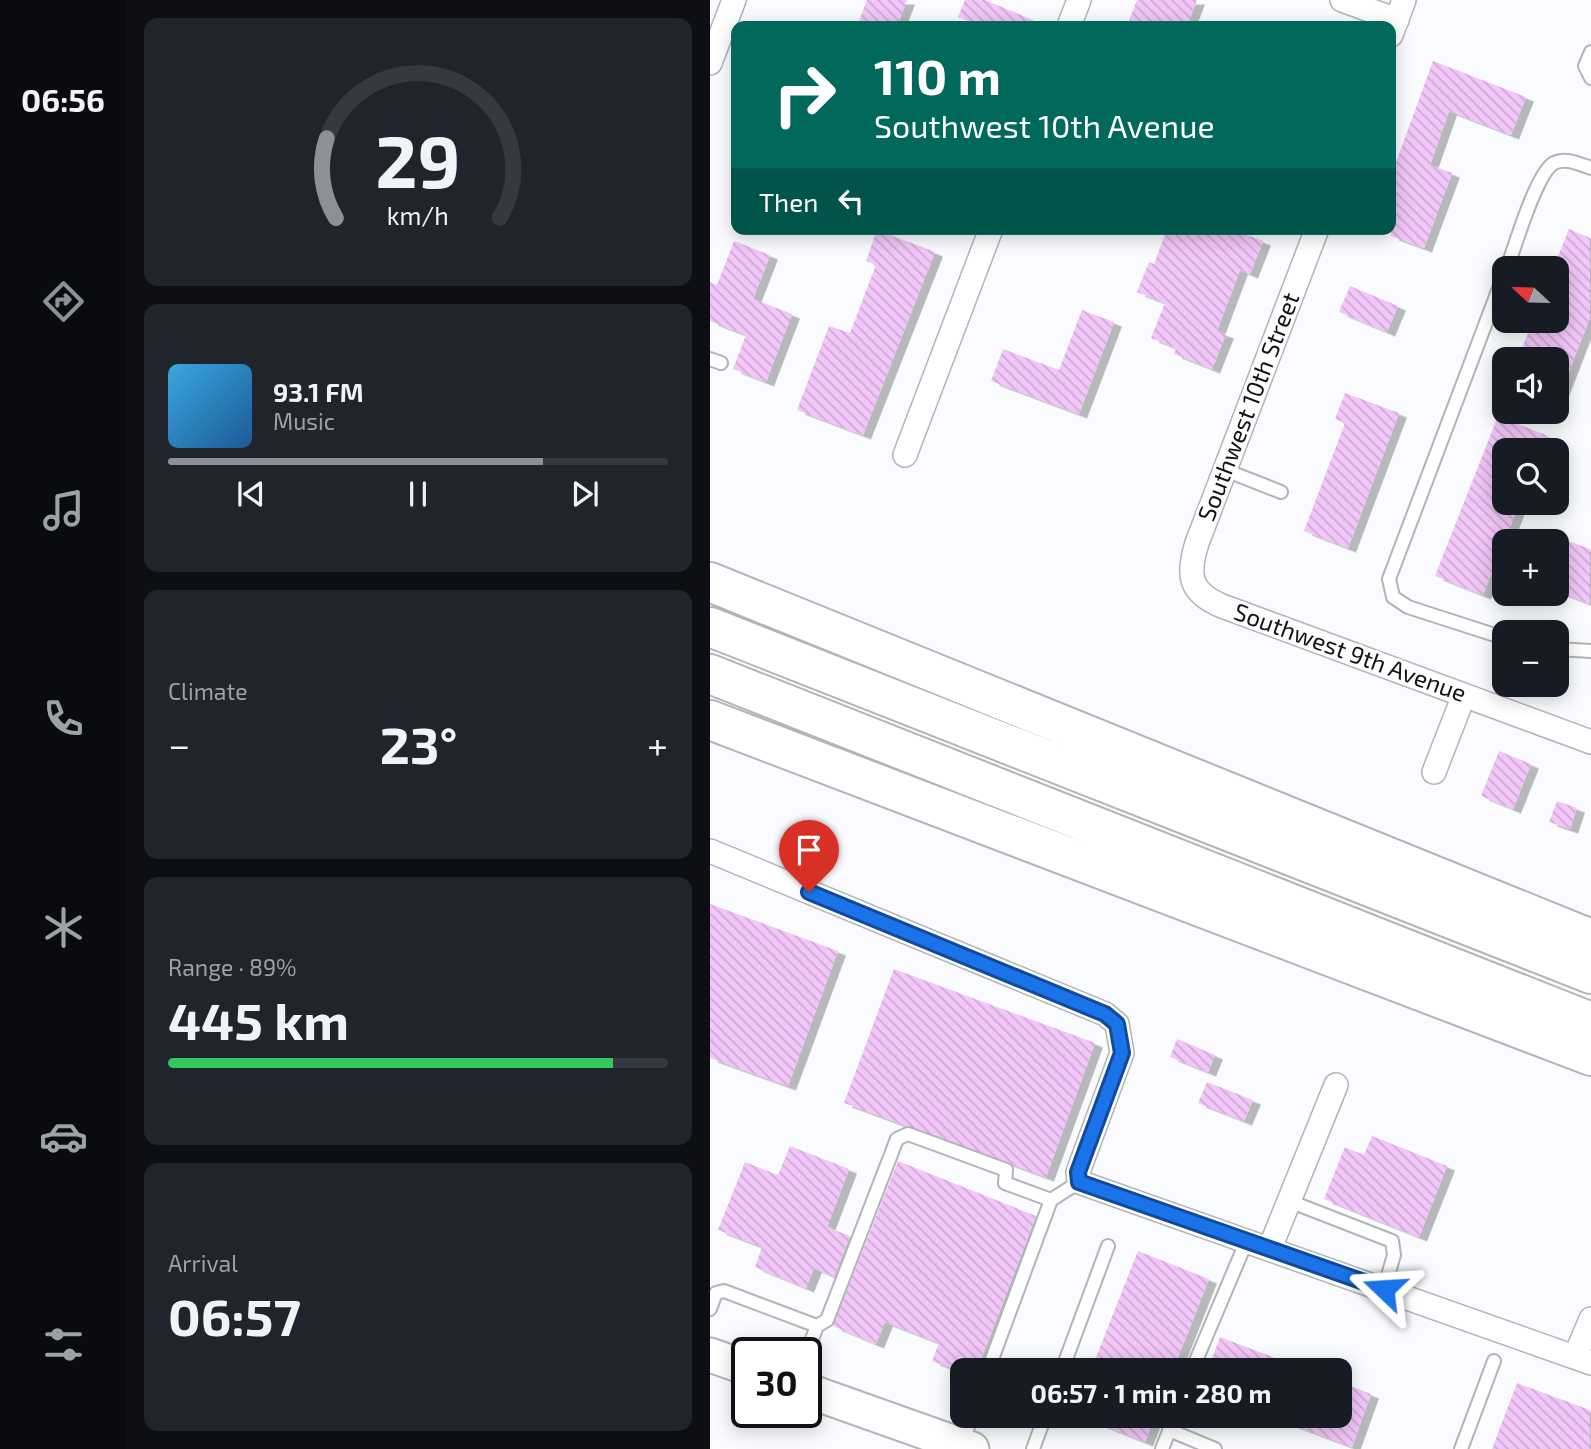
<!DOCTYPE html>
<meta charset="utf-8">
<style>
body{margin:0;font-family:"Exo 2",sans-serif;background:#20242c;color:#f1f3f6;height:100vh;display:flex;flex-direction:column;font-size:26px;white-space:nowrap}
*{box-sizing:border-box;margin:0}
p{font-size:23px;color:#9ea1a6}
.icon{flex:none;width:38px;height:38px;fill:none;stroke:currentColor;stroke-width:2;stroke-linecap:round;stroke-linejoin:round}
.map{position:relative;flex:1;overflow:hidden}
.sheet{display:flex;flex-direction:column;gap:18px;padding:18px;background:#0d0f14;width:584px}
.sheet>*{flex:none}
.banner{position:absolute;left:21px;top:21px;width:665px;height:214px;border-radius:14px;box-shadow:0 4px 18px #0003;background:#00695c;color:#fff;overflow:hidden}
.needle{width:46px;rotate:292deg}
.fabs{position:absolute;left:782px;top:256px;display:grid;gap:14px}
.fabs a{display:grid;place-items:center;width:77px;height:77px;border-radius:14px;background:#171b24;box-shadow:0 4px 18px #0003;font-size:35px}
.speed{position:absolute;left:21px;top:1337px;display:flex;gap:14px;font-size:35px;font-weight:700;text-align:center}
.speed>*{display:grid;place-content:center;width:91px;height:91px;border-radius:50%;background:#171b24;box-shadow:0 4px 18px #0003;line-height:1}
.speed .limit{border:4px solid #111;border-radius:10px;background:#fff;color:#111}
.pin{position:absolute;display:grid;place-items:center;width:60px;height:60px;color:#fff;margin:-72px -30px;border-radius:50% 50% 50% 0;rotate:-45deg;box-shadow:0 0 7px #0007}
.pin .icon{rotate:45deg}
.me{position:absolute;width:77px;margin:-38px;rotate:290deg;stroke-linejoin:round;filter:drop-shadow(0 0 5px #0008)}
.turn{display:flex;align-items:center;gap:24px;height:147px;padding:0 28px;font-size:32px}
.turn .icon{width:91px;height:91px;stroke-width:2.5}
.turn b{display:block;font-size:49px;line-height:60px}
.then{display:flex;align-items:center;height:66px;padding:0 28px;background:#0003;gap:14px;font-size:26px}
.big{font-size:52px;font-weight:700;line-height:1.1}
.sheet .card{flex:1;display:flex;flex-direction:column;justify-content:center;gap:10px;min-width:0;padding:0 24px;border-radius:14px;background:#20242c}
.sheet .dial{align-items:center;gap:0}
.dial svg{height:182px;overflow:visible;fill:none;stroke:#363941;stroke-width:7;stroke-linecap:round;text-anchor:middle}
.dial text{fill:#f1f3f6;stroke:none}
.song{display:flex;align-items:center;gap:21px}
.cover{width:84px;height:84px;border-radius:10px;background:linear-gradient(135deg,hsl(200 70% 55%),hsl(210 70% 35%))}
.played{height:7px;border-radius:4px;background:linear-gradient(90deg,#8c9099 75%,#363941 75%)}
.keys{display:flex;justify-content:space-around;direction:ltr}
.heat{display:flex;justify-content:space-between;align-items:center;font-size:38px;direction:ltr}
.charge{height:10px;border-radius:5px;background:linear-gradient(90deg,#34c759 89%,#363941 0)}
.trip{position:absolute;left:240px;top:1358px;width:402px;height:70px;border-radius:14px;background:#171b24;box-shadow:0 4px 18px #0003;font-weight:700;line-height:70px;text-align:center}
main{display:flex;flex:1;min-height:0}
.menu{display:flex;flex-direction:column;width:126px;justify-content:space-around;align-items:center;background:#090b0e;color:#9ea1a6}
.menu .icon{width:49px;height:49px}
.menu .current{color:#8c9099}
.menu b{font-size:32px;color:#f1f3f6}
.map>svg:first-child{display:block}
.building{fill:url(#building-back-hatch);filter:url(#shadow)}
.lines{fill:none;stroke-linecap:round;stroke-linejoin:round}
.lane-casing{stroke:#b2b4b7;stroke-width:16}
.street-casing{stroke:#b2b4b7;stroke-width:26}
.secondary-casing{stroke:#b2b4b7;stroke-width:37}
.highway-casing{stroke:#b2b4b7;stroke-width:42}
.lane{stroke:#fff;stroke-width:12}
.street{stroke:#fff;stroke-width:23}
.secondary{stroke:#fff;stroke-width:33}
.highway{stroke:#fff;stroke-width:38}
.route-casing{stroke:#114b97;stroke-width:18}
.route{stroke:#1a73e8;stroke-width:12}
.labels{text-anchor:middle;stroke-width:6;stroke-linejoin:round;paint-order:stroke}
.street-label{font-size:24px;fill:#111213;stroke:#fff}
</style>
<main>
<nav class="menu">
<b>06:56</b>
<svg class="icon current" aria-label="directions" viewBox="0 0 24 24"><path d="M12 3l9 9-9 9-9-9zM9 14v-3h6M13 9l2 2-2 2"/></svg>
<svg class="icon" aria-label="music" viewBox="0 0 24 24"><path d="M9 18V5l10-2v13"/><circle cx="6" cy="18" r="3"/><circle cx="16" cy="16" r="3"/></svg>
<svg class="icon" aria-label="phone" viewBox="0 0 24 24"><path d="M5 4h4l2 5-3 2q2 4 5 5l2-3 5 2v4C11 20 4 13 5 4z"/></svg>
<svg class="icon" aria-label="climate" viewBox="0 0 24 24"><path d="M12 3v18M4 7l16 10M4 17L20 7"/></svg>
<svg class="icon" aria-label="car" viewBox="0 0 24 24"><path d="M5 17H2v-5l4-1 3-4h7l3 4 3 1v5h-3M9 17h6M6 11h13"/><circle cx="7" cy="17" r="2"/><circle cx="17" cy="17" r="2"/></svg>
<svg class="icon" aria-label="filters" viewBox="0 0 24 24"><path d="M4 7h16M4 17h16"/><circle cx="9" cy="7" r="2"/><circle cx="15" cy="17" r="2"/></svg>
</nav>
<section class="sheet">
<div class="card dial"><svg viewBox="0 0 100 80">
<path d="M14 69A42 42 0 1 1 86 69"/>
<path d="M14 69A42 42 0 0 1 10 34" stroke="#8c9099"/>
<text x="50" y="56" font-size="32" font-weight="700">29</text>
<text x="50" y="72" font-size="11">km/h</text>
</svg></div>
<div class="card">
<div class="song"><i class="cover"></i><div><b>93.1 FM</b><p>Music</p></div></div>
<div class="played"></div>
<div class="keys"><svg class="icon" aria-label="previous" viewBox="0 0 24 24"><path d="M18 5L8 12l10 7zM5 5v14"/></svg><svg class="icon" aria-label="pause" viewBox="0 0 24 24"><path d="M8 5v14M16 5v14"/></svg><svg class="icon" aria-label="next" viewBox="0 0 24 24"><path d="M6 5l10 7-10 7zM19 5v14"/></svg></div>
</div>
<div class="card"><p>Climate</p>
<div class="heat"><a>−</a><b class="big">23°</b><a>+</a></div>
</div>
<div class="card"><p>Range · 89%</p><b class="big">445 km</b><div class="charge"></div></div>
<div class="card"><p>Arrival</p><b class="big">06:57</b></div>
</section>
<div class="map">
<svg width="881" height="1449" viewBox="0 0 881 1449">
<defs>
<pattern id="building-back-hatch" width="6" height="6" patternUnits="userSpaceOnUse" patternTransform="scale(1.75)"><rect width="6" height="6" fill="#f2c6f8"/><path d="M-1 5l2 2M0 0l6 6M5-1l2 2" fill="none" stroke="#cea9d4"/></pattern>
<filter id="shadow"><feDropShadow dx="8" dy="4.5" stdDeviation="0" flood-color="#0004"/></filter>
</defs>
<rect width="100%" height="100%" fill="#fafbff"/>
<path class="building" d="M157 0H197L187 26H147Z
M255 0H275L337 26H270L248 17Z
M427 0H487L477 26H417Z
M723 61 816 97 801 135 739 111 720 165 742 173 714 248 681 236V176Z
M457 229H521L553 241 540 274 530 270 507 331 516 334 502 369 464 354 466 348 441 338 455 303 427 292 439 262 444 264Z
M859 229 880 238V317L848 400 847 359H808L823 320H847V259Z
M167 230 225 252 153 435 87 410 119 326 140 333 166 265 156 261Z
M24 241 60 255 43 299 82 314 56 382 23 369 36 335 0 321V282L7 285Z
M640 286 688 306 677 332 629 312Z
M372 310 404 322 369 414 281 381 293 349 349 370Z
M635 393 689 413 638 548 594 531 635 423 625 419Z
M788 416 836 435 830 450H794V502H810L773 595 725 576Z
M847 537 880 549V604L847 591Z
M789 751 821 764 803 809 771 796Z
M847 801 867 808 860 829 839 822Z
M0 904 128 951 78 1086 0 1058Z
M184 969 385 1043 336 1177 134 1103Z
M467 1039 505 1055 498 1072 460 1057Z
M497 1082 543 1100 534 1121 488 1103Z
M662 1136 737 1166 709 1237 614 1199 635 1147 654 1155Z
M80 1146 139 1169 117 1227 140 1236 124 1277 104 1268 96 1288 45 1267 52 1247 8 1230 35 1162 68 1175Z
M188 1161 326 1216 267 1370H247L222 1361 229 1343 175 1322 166 1344 123 1326Z
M428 1251 499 1279 463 1370H381Z
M510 1337 594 1369V1370H498Z
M630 1382 661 1394 642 1447 563 1417 630 1416Z
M807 1383 880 1410V1449H782Z
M370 1416H445L435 1442Z"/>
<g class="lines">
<g class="lane-casing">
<path id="lane" d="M881 52 875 66 881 78
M797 268C805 247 826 173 844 163 856 157 869 164 881 168
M794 275 679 579 683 597 698 607 794 638
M0 359 11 363
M515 470 571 492
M847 649 881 651
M579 1201 682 1241 684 1255 674 1289
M0 1309 6 1293 14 1291 107 1326 96 1355
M107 1326 117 1320 187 1139 198 1134 296 1170 295 1183 341 1200 369 1182
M278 1370 341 1200
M352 1370 398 1246
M482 1370 537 1240
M459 1430 505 1449
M251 1445 262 1416
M323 1449 335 1416
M452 1449 465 1416
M751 1449 784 1361"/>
</g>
<g class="street-casing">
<path id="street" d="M632 0 687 20
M359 26 369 0
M681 35 694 0
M0 63 24 0
M607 229 487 543C477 575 479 592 512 606L881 742
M195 455 281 229
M724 772 754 695
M0 851 395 1014 407 1024 412 1053 368 1172 369 1182 881 1363
M560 1248 626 1085
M865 1357 881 1319"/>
</g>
<g class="secondary-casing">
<path id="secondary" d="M0 1355 37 1368
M96 1390 262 1449"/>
</g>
<g class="highway-casing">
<path id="highway" d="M0 582 881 939
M0 627 881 974
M0 674 881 1022
M0 720 881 1056"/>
</g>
<use href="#lane" class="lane"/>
<use href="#street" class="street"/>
<use href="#secondary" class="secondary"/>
<use href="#highway" class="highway"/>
</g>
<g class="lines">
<g class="route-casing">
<path id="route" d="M99 892 395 1014 407 1024 412 1053 368 1172 369 1182 674 1289"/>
</g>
<use href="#route" class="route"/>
</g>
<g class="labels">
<g class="street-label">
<text transform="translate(539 407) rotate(-69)" y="8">Southwest 10th Street</text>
<text transform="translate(640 653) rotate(20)" y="8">Southwest 9th Avenue</text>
</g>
</g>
</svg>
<div class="fabs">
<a><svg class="needle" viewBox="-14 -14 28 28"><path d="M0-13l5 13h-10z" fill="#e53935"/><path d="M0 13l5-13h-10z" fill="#9ea1a6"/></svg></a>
<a><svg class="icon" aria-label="sound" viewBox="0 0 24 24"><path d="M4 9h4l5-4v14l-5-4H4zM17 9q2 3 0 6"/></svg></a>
<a><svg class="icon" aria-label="search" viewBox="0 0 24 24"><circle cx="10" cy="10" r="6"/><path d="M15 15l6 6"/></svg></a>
<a>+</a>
<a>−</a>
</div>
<div class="speed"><div class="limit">30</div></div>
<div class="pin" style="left:99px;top:892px;background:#d93025"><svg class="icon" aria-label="arrive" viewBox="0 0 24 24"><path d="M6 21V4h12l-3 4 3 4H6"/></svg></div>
<svg class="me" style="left:674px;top:1289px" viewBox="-20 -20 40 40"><path d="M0-17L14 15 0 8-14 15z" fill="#1a73e8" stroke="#fff" stroke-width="4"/></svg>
<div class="trip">06:57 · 1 min · 280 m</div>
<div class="banner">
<div class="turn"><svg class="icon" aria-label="right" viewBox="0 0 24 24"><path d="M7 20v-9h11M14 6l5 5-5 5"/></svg><div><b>110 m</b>Southwest 10th Avenue</div></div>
<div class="then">Then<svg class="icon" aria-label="left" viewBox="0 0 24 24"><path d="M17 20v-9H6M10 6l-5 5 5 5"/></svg></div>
</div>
</div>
</main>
